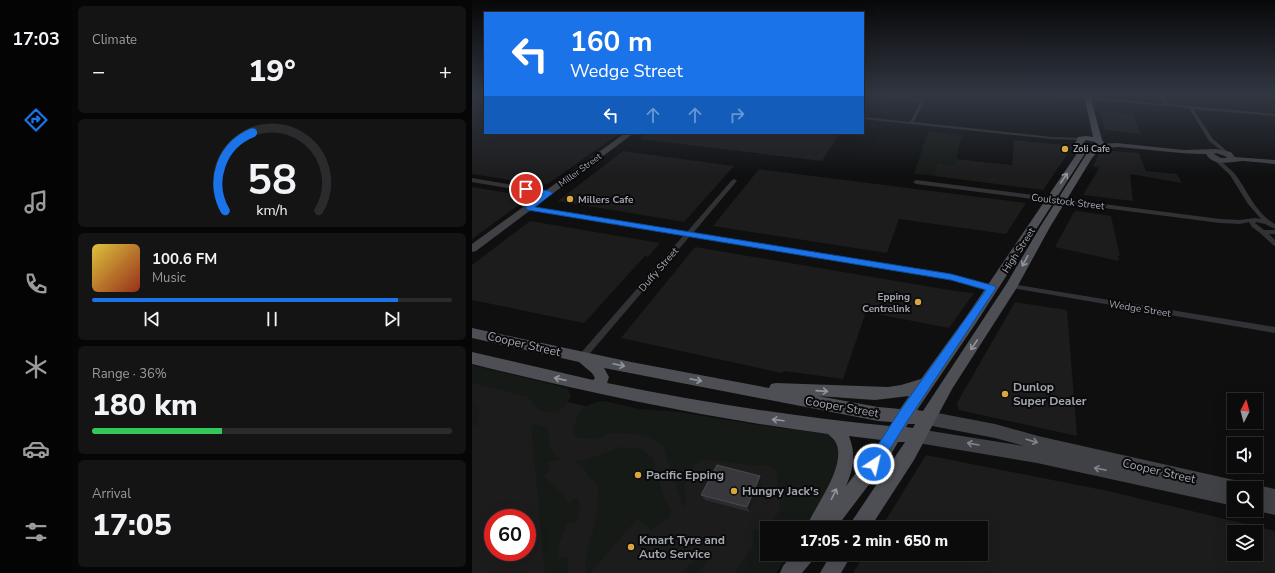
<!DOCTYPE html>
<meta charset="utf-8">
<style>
body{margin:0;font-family:"Nunito Sans",sans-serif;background:#141415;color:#f1f3f6;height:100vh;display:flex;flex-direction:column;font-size:15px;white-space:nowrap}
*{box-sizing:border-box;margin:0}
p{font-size:13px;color:#9a9b9d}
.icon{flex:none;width:22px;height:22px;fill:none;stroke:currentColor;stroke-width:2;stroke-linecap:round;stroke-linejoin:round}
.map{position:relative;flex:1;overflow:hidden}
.sheet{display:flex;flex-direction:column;gap:6px;padding:6px;background:#060607;width:400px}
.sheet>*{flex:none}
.banner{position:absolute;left:12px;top:12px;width:380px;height:122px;border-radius:0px;box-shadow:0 4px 16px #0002,0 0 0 1px #2b2b2d;background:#1a73e8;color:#fff;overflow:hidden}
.needle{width:26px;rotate:6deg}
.buttons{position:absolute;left:755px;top:393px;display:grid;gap:8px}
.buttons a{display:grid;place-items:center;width:36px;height:36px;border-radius:0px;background:#0b0b0c;box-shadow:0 4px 16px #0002,0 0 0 1px #2b2b2d;font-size:20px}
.speed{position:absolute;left:12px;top:509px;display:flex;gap:8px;font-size:20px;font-weight:700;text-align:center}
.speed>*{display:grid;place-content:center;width:52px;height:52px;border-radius:50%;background:#0b0b0c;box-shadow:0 4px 16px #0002,0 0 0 1px #2b2b2d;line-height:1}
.speed .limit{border:6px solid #d22;background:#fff;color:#111}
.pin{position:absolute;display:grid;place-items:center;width:34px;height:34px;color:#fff;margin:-17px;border:2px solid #fff;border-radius:50%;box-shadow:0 1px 4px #0007}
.me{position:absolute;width:44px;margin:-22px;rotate:35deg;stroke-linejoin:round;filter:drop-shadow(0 0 3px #0008)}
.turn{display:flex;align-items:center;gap:14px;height:84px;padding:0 20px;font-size:18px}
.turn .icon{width:52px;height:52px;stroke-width:2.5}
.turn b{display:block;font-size:28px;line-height:34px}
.lanes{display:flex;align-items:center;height:38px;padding:0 20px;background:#0003;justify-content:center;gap:20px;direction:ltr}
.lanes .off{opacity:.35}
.big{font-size:30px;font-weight:800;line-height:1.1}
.sheet .card{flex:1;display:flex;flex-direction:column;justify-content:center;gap:6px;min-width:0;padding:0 14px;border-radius:6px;background:#141415}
.sheet .dial{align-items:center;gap:0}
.dial svg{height:104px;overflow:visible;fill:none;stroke:#2b2b2d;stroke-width:7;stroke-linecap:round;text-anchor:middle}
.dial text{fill:#f1f3f6;stroke:none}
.song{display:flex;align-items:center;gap:12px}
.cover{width:48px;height:48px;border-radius:6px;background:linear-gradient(135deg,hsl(50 70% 55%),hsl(10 70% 35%))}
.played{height:4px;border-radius:2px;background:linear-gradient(90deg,#1a73e8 85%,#2b2b2d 85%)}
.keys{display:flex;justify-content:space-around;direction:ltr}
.heat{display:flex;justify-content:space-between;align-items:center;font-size:22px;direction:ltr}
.charge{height:6px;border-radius:3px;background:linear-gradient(90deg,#34c759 36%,#2b2b2d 0)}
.trip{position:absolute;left:288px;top:521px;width:228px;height:40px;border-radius:0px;background:#0b0b0c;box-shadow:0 4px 16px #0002,0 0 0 1px #2b2b2d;font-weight:800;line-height:40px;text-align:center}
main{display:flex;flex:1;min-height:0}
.tab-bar{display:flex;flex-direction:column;width:72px;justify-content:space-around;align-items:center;background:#040405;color:#9a9b9d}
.tab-bar .icon{width:28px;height:28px}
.tab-bar .active{color:#1a73e8}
.tab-bar b{font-size:18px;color:#f1f3f6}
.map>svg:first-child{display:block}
.built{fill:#1c1c1d;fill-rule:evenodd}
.green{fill:#161a17}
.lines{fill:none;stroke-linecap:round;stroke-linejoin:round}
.street{fill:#313235;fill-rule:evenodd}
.secondary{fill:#3f4145;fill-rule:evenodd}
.primary{fill:#4d4f54;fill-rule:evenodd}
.wall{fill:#2b2b2e}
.shaded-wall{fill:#1a1a1c}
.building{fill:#38383c;stroke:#484a4e}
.oneway{stroke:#91959e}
.oneway2{stroke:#7f838b}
.route{fill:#1a73e8;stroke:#114b97}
.poi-dot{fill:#d9a53e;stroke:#0a0a0b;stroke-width:1.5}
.labels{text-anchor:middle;stroke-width:4;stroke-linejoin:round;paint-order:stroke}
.far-poi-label{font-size:9px;font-weight:bold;fill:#a2a6b0;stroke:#0a0a0b;text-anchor:start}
.far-street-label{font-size:9px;fill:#a2a6b0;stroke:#0a0a0b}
.poi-label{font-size:10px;font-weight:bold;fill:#a2a6b0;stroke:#0a0a0b;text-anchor:start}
.street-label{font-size:10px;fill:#a2a6b0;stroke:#0a0a0b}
.near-street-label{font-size:12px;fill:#a2a6b0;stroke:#0a0a0b}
.near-poi-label{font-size:12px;font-weight:bold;fill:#a2a6b0;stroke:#0a0a0b;text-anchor:start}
</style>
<main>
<nav class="tab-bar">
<b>17:03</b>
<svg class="icon active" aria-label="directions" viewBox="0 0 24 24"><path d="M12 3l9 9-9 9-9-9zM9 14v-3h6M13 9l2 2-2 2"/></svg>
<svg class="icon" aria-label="music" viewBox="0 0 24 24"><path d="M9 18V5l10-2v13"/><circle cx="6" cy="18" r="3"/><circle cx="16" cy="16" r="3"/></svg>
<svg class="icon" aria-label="phone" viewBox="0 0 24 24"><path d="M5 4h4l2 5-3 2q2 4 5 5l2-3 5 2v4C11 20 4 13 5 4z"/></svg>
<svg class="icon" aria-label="climate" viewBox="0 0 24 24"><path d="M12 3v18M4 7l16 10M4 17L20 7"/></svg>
<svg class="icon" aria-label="car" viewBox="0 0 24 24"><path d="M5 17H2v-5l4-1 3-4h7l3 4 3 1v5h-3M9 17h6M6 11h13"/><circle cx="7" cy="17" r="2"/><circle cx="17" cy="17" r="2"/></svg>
<svg class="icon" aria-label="filters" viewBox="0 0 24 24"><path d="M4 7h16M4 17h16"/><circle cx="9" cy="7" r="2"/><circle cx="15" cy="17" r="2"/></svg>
</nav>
<section class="sheet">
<div class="card"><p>Climate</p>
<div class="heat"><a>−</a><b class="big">19°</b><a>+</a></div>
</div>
<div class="card dial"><svg viewBox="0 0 100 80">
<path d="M14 69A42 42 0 1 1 86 69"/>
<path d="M14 69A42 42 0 0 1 35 9" stroke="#1a73e8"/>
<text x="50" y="56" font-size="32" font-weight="700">58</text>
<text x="50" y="72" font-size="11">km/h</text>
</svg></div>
<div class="card">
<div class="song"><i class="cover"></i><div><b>100.6 FM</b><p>Music</p></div></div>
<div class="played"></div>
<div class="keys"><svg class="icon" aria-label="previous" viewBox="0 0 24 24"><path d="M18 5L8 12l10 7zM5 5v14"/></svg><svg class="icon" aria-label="pause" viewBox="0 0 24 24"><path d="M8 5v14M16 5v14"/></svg><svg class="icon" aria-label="next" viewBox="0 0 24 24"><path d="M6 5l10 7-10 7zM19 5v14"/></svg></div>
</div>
<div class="card"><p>Range · 36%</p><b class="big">180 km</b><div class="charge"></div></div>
<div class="card"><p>Arrival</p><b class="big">17:05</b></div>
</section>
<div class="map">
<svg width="803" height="573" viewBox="0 0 803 573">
<rect width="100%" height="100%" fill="#0f0f10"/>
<path class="built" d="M0 95H13V133H148L77 183 70 185 0 174Z
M628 111 661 114 669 134 633 130Z
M175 133H368L350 161 167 139Z
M542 140 601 146 571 190 462 176 465 163 483 165 484 159 540 165Z
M629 150 667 153 674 171 705 174 710 183 658 174 661 201 611 195 627 168 621 166Z
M151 151 262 166 212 222 86 201Z
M287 169 436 188 554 203 534 234 427 219 415 253 241 226Z
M0 187 55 196V199L0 239Z
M605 211 639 216 648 256H646L647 261 583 247 602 212Z
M58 221 188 243 176 257 173 256 112 323 0 300V265Z
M223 247 483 291 502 293 477 328 394 312 371 379 312 371 310 373 149 338Z
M543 302 595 310 605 436 487 410 485 403Z
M0 380 323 455 343 494 295 528V554L283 573H0ZM21 518H55V552H21Z
M454 455 636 491 803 531V573H381L393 554H509V528H409ZM762 532H784V554H762Z"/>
<path class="green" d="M456 131 490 135 483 165 465 163 462 176 442 174Z
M0 365 95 388 99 395C92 413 83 414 66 410L56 397 0 383Z
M132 401 167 409 207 412 280 424 356 434 367 440V476L335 528H295V554H317L304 573H263L282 544 280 531 297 526 308 510 304 469 292 465 281 466 232 459 223 465 212 487 215 501 211 507 191 446 178 438 163 434 140 433 121 439 105 438 101 432C105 412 112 403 132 401Z
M65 424 76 428 77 437V446L85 457 91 459 75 463 79 470 72 476 93 497 96 504 106 497 108 509 104 522 95 524 88 541 85 559 96 556V573H73L60 435V426Z
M149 447 169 449 180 457 192 497 199 511 196 520 187 523 180 531 165 519 118 573H114C111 552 122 534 125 514 127 505 126 495 126 485L102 460 110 461Z
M228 558H237L227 573H209L220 562Z"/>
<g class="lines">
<path class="street" d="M576 95H589L612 99 610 100Z
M686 95H690L696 104 803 114V116L721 109 741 139 756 152V153L754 154 737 141 717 108 616 99 614 98 616 97 692 104Z
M423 96 445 98 451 101 452 102 442 122 580 137 609 138 611 139 609 140 580 139 391 119V117L438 122 448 102 444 100 422 98 421 97Z
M742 158H746C751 163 757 168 762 173 776 190 782 212 803 224V229L793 224 784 222 783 223 792 230H803V234H797L803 240V246L801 245 788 233 780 227 777 222 768 224 748 223 444 184 441 182 444 180 748 219 768 220 783 218 789 219 776 204 758 175 742 160Z
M0 178 77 191 80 193 77 195 0 182Z
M262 179 265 181 264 182 221 233 479 275 522 286 524 288 520 290 479 279 218 236 113 359 110 360 107 359 106 357 107 355 212 235 56 210 54 209V207L215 232 260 180Z
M538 284H540L803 327V333L540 288H538L537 286Z"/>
<path class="secondary" d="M153 133H162L4 251 0 252V244Z
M645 143 711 150 744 149 759 152 763 157 803 160V164C793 163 782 162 772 161 760 161 742 168 734 154 705 154 676 149 646 147 639 147 628 151 622 146L626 144ZM744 153 753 156 755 158H749L742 154Z
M455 411 523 424 566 436 762 480 768 482 770 488H762V506L565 463 446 443 441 441 439 436 441 431 446 429 552 446 523 438 455 425 450 423 448 418 450 413Z
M784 485 803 489V515L781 510H784V488H778Z"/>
<path class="primary" d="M612 95H618L630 140 633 144 620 158 578 227 544 289 480 389 442 460 398 528H378L380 521 433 442H426L417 458 364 528H334C342 507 377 464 363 441 361 438 358 436 356 434 235 418 118 393 0 364V352L121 380 123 378 120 373 107 362 0 338V328L159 362 297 388 299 384 304 383 416 387 429 385 449 379 494 317 604 155 605 146 603 144 606 137 614 136 621 137ZM614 140 623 142 625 144C620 146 616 145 611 143ZM613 149 617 150 568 227 535 283 451 411 445 410 504 323 612 155ZM132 368 406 421 420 422 418 426C323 417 229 402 135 383L137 377ZM346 396 403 400 437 396 428 409 406 407ZM436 424H443L441 428 434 427ZM377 436 409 440 374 486C382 467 384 455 377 436Z
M321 554H343L340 561 330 573H308L311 566Z
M359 554H380L369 573H348Z"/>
</g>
<path class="wall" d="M288 476 290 482 278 512 233 500 229 495Z"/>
<path class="shaded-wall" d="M0 402 7 407 6 424 0 427Z
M288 476 290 482 278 512 275 507Z"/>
<path class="building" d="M245 465 288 476 275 507 229 495Z"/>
<defs><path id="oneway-shaft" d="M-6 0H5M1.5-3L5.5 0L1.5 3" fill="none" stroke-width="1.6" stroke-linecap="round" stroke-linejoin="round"/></defs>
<g class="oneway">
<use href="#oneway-shaft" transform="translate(592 178) rotate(-56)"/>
<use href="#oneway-shaft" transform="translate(553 261) rotate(118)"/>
<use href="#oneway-shaft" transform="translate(502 345) rotate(124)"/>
<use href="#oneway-shaft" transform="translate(147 365) rotate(12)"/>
<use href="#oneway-shaft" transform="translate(88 379) rotate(-167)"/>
<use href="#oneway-shaft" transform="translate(224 380) rotate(11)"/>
<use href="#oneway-shaft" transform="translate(350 391) rotate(4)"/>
<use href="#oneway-shaft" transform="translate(306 420) rotate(-173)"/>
<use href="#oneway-shaft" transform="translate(362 494) rotate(-64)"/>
</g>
<g class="oneway2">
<use href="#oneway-shaft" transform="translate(560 441) rotate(16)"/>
<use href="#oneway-shaft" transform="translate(501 444) rotate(-170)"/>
<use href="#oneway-shaft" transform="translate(628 469) rotate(-169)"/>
</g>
<linearGradient id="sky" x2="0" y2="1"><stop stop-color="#080809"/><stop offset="0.54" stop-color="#313742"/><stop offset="1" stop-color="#313742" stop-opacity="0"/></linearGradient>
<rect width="803" height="175" fill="url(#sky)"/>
<path class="route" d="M51 187 77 191 81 193 63 207 479 274 523 286 524 288 436 420 406 468 402 470 397 468 395 464 397 459 427 412 514 290 479 280 56 210 54 209V206L71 194 51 190Z"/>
<g class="poi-dot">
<circle cx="593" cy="149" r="4"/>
<circle cx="98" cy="199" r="4"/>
<circle cx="446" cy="302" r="4"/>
<circle cx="533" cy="394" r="4"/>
<circle cx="166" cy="475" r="4"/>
<circle cx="262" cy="491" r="4"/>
<circle cx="159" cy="547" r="4"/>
</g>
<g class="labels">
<g class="far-poi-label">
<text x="601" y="152">Zoli Cafe</text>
</g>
<g class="far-street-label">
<text transform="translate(108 170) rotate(-36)" y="3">Miller Street</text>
</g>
<g class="poi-label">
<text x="106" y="203">Millers Cafe</text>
<text x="438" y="300" text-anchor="end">Epping<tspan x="438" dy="12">Centrelink</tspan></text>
</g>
<g class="street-label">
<text transform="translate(596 201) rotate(7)" y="4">Coulstock Street</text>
<text transform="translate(546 250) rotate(-57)" y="4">High Street</text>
<text transform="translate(186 269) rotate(-49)" y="4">Duffy Street</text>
<text transform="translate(668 308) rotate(9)" y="4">Wedge Street</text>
</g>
<g class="near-street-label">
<text transform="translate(52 344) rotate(13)" y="4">Cooper Street</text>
<text transform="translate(370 407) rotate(10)" y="4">Cooper Street</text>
<text transform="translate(687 471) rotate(13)" y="4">Cooper Street</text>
</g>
<g class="near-poi-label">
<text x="541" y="391">Dunlop<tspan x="541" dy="14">Super Dealer</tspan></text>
<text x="174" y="479">Pacific Epping</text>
<text x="270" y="495">Hungry Jack's</text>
<text x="167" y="544">Kmart Tyre and<tspan x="167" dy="14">Auto Service</tspan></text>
</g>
</g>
</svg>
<div class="buttons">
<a><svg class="needle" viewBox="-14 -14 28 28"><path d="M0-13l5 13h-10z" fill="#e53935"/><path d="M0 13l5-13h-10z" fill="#9a9b9d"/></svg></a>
<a><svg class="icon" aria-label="sound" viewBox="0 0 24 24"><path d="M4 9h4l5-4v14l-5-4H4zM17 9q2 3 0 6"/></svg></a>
<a><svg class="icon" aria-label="search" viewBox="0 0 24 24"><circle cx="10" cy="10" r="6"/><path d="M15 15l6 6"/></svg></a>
<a><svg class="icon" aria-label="layers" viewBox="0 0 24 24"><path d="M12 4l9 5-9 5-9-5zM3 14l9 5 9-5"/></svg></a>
</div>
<div class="speed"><div class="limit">60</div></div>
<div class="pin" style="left:54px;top:189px;background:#d93025"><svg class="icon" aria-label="arrive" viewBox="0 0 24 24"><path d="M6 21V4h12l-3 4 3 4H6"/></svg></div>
<svg class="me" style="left:402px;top:464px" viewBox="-20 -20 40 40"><circle r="17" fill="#1a73e8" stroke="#fff" stroke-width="3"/><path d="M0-11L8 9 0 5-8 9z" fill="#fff"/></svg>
<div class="trip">17:05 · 2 min · 650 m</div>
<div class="banner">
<div class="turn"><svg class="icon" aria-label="left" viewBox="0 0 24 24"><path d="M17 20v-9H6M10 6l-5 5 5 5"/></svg><div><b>160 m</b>Wedge Street</div></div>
<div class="lanes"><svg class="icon" aria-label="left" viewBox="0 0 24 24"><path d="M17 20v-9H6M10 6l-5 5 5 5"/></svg><svg class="icon off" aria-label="ahead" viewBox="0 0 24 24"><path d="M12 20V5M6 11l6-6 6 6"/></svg><svg class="icon off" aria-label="ahead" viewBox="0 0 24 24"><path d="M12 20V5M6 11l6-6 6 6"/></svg><svg class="icon off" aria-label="right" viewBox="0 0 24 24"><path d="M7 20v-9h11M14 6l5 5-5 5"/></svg></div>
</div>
</div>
</main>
